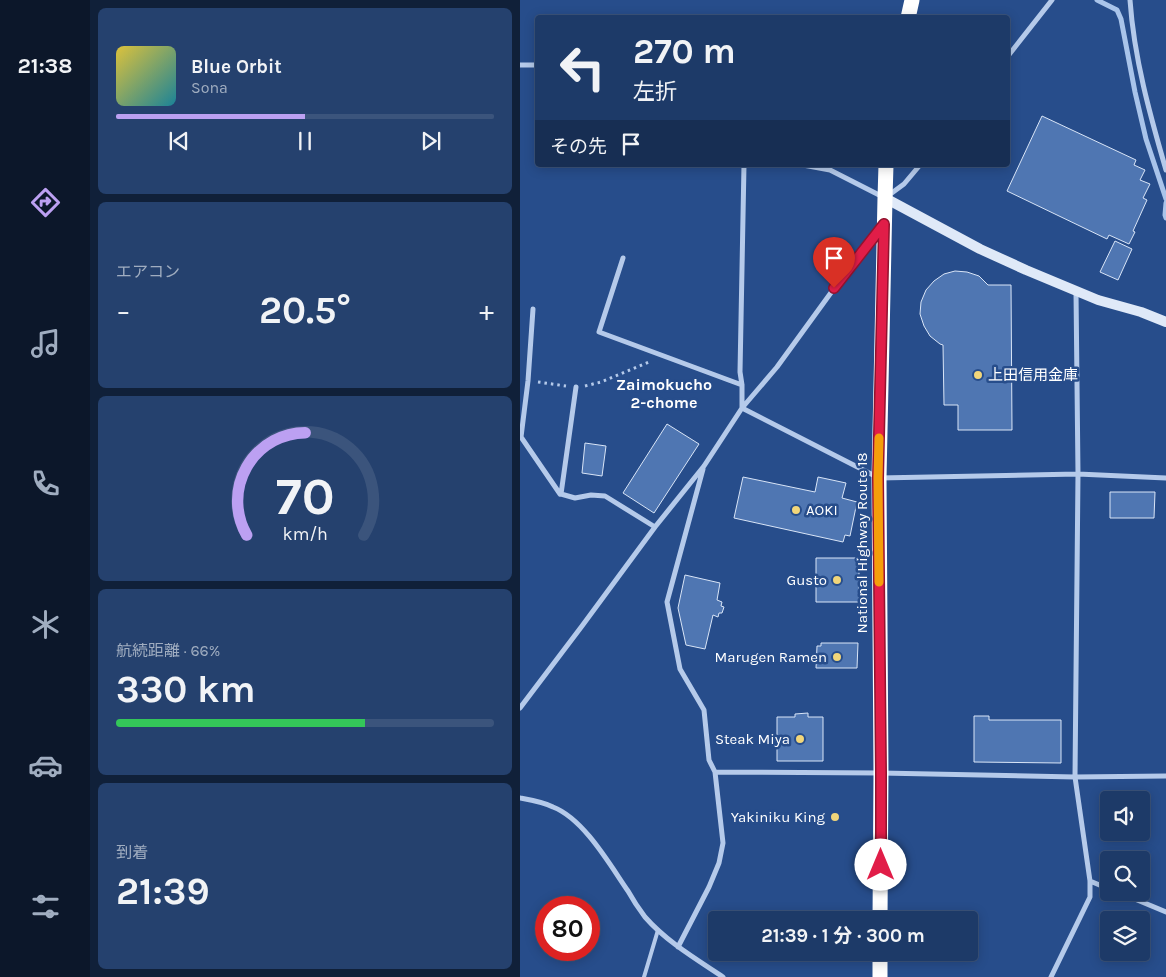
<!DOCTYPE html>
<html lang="ja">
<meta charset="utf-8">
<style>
body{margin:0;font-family:Karla,"Noto Sans JP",sans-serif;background:#25416e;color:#f1f3f6;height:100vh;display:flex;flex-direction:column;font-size:19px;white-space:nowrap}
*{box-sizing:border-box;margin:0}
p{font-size:16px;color:#a0adc0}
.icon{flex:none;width:28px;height:28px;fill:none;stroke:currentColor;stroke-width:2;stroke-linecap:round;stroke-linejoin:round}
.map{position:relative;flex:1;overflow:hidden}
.details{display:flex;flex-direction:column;gap:8px;padding:8px;background:#102039;width:430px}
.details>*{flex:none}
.guide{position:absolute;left:15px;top:15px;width:475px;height:152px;border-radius:5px;box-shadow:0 2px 12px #0003,0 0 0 1px #3b547c;background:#1d3a68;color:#f1f3f6;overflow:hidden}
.tools{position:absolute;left:580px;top:791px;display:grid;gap:10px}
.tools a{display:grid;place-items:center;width:50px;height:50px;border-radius:5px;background:#1d3a68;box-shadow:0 2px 12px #0003,0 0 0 1px #3b547c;font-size:25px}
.speed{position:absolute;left:15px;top:896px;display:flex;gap:10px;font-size:25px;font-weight:700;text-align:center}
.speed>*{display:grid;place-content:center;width:65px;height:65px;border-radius:50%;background:#1d3a68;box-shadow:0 2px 12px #0003,0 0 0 1px #3b547c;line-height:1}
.speed .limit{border:8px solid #d22;background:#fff;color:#111}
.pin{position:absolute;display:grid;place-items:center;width:42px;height:42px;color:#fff;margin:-51px -21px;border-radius:50% 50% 50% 0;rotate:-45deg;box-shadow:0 0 5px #0007}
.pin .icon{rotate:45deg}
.me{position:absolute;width:55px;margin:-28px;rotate:0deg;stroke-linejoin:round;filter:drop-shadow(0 0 4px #0008)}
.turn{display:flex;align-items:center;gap:18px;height:105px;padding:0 15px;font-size:22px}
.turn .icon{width:65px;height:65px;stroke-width:2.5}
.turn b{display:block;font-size:35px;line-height:42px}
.then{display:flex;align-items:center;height:48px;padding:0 15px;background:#0003;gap:10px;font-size:19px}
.big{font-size:38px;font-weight:700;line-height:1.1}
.details .card{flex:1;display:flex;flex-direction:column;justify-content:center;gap:8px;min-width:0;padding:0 18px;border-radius:8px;background:#25416e}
.details .dial{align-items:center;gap:0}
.dial svg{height:130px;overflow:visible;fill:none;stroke:#3b547c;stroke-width:7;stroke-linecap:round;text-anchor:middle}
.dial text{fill:#f1f3f6;stroke:none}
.song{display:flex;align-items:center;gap:15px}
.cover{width:60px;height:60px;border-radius:8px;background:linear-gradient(135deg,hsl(50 70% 55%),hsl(190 70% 35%))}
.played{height:5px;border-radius:2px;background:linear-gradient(90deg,#bca0f2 50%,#3b547c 50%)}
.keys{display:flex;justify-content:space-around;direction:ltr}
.heat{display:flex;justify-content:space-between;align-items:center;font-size:28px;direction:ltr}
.charge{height:8px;border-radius:4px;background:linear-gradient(90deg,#34c759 66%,#3b547c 0)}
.trip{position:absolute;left:188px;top:911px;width:270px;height:50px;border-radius:5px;background:#1d3a68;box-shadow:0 2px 12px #0003,0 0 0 1px #3b547c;font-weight:700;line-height:50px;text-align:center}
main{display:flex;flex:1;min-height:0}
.menu{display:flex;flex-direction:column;width:90px;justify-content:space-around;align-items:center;background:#0c172a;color:#a0adc0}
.menu .icon{width:35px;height:35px}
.menu .on{color:#bca0f2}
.menu b{font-size:22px;color:#f1f3f6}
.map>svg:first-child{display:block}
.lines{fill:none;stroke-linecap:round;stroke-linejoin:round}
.stream{stroke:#a9c4ea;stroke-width:5}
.building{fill:#4f76b2;stroke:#d9e5f7}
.path{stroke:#b5caea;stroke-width:3;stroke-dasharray:2.5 4;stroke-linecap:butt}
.lane{stroke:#b5caea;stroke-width:4}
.street{stroke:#b5caea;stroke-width:5}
.secondary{stroke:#dfe9f8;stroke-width:10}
.highway{stroke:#fff;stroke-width:15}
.route-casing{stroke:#92132f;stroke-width:12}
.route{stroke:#e11d48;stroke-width:9}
.slow{stroke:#f59e0b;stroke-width:9}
.poi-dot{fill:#f2d67a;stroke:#274d8b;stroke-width:2}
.labels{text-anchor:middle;stroke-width:5;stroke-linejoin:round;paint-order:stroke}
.poi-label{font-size:15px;fill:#fff;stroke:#274d8b;text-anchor:end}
.street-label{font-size:15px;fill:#fff;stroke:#274d8b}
.neighbourhood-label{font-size:16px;font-weight:bold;fill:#fff;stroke:#274d8b}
</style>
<main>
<nav class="menu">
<b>21:38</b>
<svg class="icon on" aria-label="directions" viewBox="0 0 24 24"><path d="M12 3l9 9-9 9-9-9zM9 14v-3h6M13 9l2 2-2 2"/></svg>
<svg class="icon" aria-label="music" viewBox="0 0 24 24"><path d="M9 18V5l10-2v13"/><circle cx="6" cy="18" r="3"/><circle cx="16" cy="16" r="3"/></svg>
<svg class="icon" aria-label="phone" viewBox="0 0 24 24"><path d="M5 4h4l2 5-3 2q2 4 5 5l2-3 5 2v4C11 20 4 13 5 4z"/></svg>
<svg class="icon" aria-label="climate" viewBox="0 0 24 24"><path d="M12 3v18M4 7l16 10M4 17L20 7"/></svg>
<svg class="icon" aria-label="car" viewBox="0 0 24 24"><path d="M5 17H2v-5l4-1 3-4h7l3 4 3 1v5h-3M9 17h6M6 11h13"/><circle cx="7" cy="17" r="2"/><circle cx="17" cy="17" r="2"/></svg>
<svg class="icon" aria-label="filters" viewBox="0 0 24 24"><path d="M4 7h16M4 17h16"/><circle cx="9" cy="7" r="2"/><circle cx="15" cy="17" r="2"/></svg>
</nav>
<section class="details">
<div class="card">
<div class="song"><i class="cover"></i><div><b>Blue Orbit</b><p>Sona</p></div></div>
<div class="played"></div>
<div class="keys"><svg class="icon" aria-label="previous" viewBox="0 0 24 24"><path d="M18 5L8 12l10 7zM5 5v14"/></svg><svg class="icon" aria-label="pause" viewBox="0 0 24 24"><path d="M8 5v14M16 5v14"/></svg><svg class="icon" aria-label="next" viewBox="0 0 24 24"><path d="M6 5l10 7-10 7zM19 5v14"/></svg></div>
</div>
<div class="card"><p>エアコン</p>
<div class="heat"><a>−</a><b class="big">20.5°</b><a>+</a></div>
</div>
<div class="card dial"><svg viewBox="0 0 100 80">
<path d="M14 69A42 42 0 1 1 86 69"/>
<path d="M14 69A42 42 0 0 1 50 6" stroke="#bca0f2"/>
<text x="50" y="56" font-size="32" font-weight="700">70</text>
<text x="50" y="72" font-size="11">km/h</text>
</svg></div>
<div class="card"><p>航続距離 · 66%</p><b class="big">330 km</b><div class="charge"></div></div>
<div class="card"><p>到着</p><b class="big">21:39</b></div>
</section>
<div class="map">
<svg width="646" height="977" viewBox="0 0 646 977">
<rect width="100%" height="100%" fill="#274d8b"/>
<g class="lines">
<path class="stream" d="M577 0 597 10 601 19 615 92 626 139 646 199
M646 203 645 215 646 218"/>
</g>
<path class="building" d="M522 116 616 160 614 165 625 170 620 180 630 184 623 198 627 200 613 231 615 232 609 244 589 235 587 239 487 191Z
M595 241 612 249 598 280 580 272Z
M435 271 447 272 459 276 468 285H491L492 430H438V405H424L423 345 420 344 410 336 404 326 400 314 401 302 406 290 414 281 424 274Z
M147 424 179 444 134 513 103 493Z
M65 443 86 446 82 476 62 473Z
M223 477 295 492 298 477 326 483 322 498 337 502 330 536 325 535 323 542 214 518Z
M590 492H635L634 518H590Z
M296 558H339V602H296Z
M165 575 200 583 197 600 202 602 201 606 204 607 202 613H199L198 617 193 615 185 649 166 645 158 608Z
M301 643H338L337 668H296L297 646H301Z
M288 713V717H303V761H257V717H275V714Z
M454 716H469V720H541V763L454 762Z"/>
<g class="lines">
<path class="path" d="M18 382 46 386
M65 386 81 382 129 362"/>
<path class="lane" d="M124 977 138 930"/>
<path class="street" d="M610 0C614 58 630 115 646 170
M488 56 532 0
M0 65H18
M283 165 310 170 365 198 384 184 400 165
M103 258 79 332 222 385
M13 309 8 381 1 437 40 494
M56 387 41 494 55 498 71 495 85 496 135 527
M222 408 359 478 558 474 646 478
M222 408V385L220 372 224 165
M0 708 62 626 135 527 184 466 222 408 257 367 326 272 361 229
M195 772 361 773 555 777 646 776
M0 798C11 800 23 802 33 807 64 819 90 865 108 891 113 900 119 909 125 917 147 942 176 959 203 977
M570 881 589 889
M598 892 646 912
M158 947 189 887 199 863 203 843 195 772 189 760 184 710 160 669 147 602 183 469
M531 977 570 897V881L555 777 558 474 556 292"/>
<path class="secondary" d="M365 198 460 249 506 270 578 300 621 312 646 322"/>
<path class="highway" d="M388 18 392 0
M360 920 361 773 359 478 365 198 366 165
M360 977V952"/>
</g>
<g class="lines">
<g class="route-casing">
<path id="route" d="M314 288 364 224 358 478 361 773V865"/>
</g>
<use href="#route" class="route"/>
<path class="slow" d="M359 438 358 478 359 582"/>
</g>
<g class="poi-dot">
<circle cx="458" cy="375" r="5"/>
<circle cx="276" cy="510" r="5"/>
<circle cx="317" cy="580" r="5"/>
<circle cx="317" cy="657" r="5"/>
<circle cx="280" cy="739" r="5"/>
<circle cx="315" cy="817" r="5"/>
</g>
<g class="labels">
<g class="poi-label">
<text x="468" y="380" text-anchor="start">上田信用金庫</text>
<text x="286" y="515" text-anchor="start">AOKI</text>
<text x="307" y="585">Gusto</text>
<text x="307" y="662">Marugen Ramen</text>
<text x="270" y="744">Steak Miya</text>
<text x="305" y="822">Yakiniku King</text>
</g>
<g class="street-label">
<text transform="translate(342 543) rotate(-90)" y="5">National Highway Route 18</text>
</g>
<g class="neighbourhood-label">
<text x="144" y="390">Zaimokucho<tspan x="144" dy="18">2-chome</tspan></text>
</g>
</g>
</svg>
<div class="tools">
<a><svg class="icon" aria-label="sound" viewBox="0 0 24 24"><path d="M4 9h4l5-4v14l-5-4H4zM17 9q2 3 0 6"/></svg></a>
<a><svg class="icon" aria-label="search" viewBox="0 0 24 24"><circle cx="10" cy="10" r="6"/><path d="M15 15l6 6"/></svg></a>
<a><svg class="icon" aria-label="layers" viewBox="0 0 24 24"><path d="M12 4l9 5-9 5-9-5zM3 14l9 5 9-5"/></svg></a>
</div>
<div class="speed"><div class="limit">80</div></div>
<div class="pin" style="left:314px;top:288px;background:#d93025"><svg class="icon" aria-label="arrive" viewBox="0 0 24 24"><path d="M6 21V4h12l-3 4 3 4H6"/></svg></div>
<svg class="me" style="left:361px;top:865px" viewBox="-20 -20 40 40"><circle r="19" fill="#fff"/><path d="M0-13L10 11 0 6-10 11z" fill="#e11d48"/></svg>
<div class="trip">21:39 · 1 分 · 300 m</div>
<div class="guide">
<div class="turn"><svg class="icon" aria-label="left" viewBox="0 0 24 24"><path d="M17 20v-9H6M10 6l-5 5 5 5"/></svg><div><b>270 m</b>左折</div></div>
<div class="then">その先<svg class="icon" aria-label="arrive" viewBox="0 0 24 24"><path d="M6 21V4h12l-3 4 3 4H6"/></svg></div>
</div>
</div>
</main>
